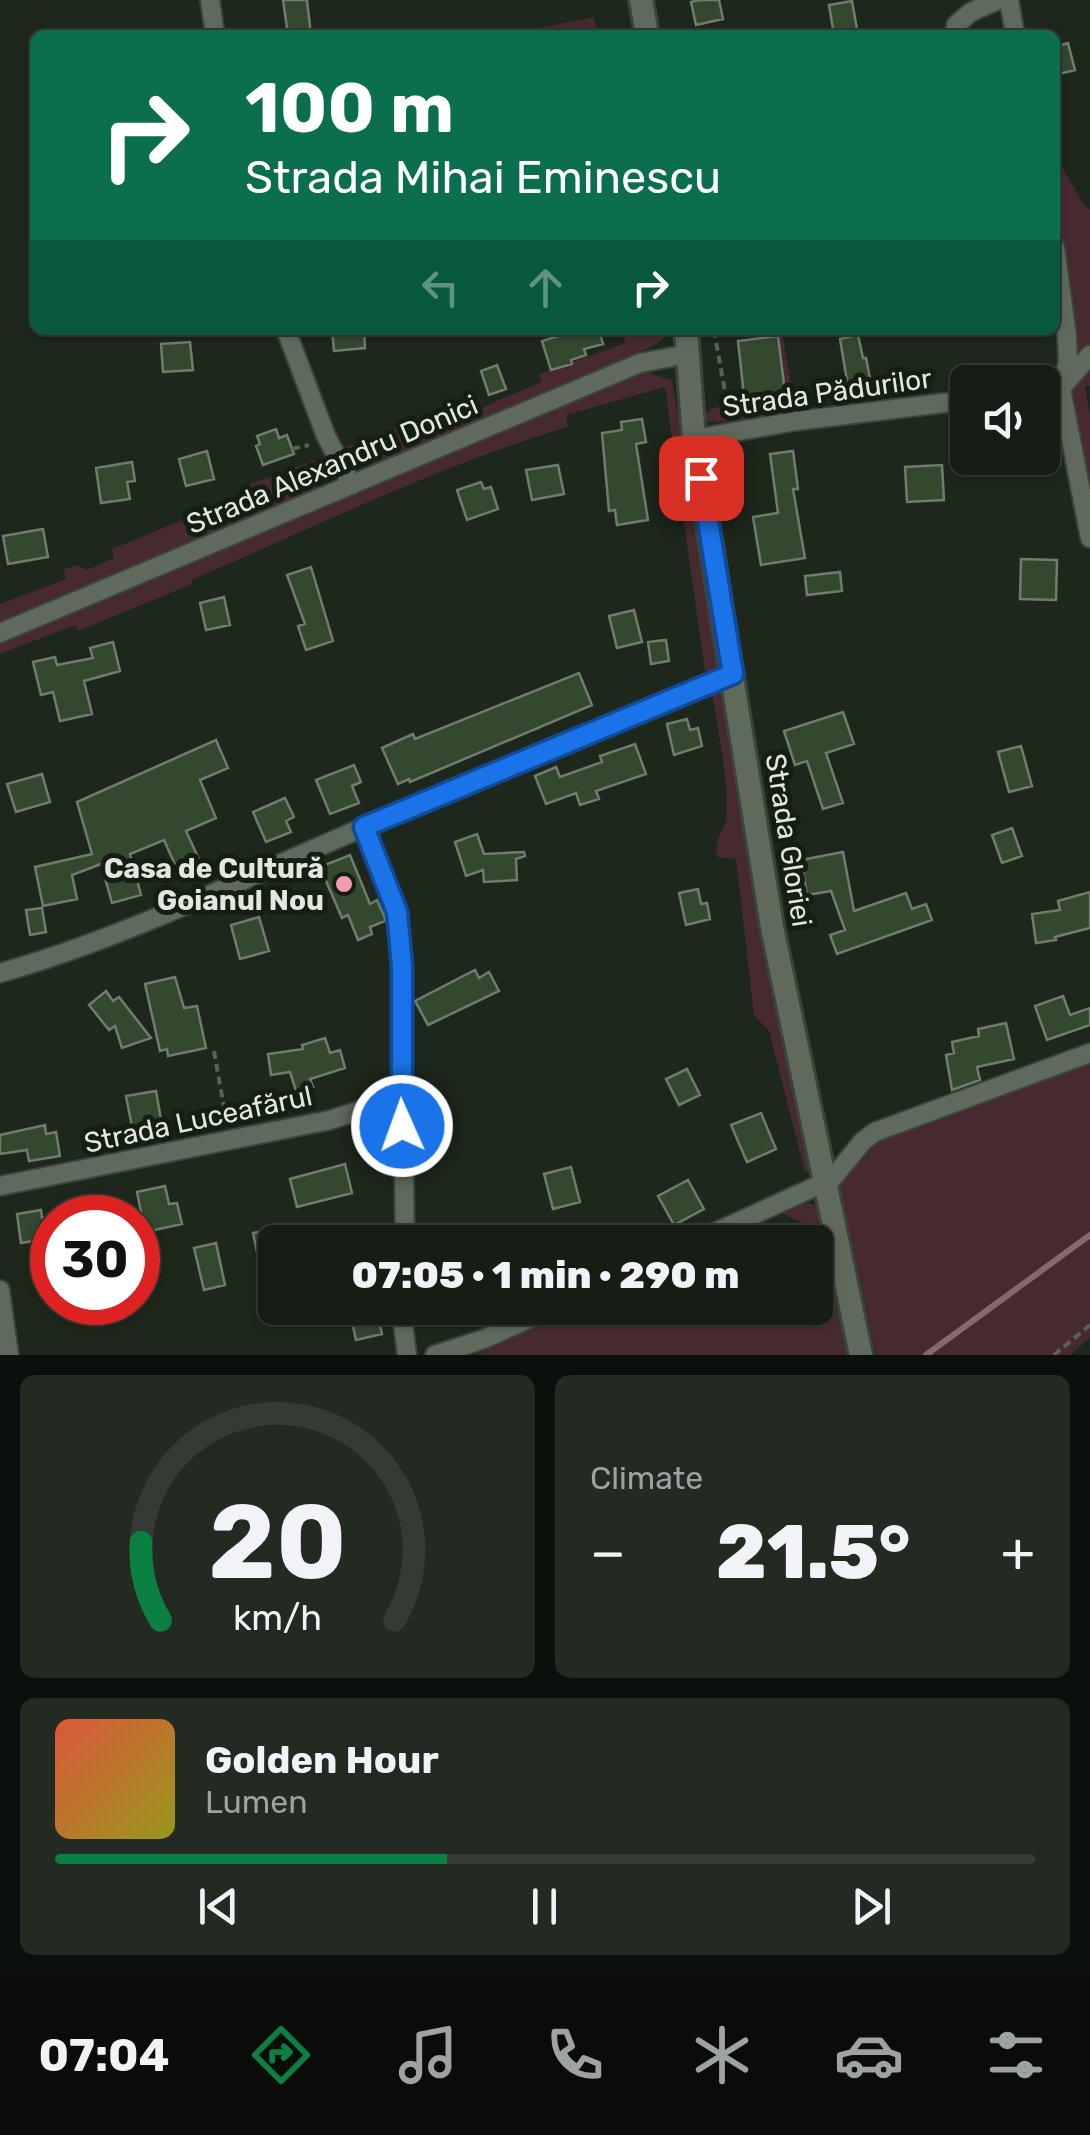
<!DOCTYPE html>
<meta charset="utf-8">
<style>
body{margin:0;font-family:Rubik,sans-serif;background:#232a22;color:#f1f3f6;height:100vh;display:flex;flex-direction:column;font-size:38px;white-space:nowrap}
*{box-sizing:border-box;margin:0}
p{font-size:32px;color:#9ea2a0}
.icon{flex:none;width:55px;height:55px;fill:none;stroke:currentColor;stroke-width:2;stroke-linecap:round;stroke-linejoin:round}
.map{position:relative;height:1355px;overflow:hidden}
.panel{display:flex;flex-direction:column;gap:20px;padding:20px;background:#0c100c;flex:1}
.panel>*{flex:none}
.banner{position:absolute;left:30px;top:30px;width:1030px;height:305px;border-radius:15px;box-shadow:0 2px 8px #0004,0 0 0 2px #353b34;background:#0b6e4f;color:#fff;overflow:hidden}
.buttons{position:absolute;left:950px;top:365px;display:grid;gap:20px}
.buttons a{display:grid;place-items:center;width:110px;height:110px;border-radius:15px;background:#161d15;box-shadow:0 2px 8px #0004,0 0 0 2px #353b34;font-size:50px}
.speed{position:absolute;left:30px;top:1195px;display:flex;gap:20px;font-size:50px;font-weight:700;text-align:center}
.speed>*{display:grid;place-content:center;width:130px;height:130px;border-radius:50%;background:#161d15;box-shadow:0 2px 8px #0004,0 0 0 2px #353b34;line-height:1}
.speed .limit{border:15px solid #d22;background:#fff;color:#111}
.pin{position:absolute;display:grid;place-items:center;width:85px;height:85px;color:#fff;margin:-42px;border-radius:20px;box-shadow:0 5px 15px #0006}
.me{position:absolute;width:110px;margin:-55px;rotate:358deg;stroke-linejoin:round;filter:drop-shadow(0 0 8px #0008)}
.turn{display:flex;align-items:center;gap:35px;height:210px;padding:0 50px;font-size:45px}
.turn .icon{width:130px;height:130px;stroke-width:2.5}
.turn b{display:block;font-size:70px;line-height:85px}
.lanes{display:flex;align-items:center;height:95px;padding:0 50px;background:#0003;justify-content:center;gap:50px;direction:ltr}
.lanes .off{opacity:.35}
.big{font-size:75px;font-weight:800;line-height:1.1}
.panel .widget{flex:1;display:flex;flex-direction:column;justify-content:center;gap:15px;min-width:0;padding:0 35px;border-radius:15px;background:#232a22}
.panel .dial{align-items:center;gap:0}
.dial svg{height:260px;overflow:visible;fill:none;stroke:#353b34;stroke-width:7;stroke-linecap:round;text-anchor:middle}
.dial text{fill:#f1f3f6;stroke:none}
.song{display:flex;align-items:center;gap:30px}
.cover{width:120px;height:120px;border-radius:15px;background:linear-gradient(135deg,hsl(10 70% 55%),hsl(60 70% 35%))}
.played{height:10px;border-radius:5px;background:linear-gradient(90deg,#0b8043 40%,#353b34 40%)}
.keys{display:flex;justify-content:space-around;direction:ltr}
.heat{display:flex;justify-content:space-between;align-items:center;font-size:55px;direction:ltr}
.panel .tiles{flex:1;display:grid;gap:20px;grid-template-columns:1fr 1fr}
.widget:last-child{grid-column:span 2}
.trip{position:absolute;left:258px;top:1225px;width:575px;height:100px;border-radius:15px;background:#161d15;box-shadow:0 2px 8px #0004,0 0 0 2px #353b34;font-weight:800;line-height:100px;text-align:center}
.menu{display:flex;height:160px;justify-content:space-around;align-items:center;background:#090c08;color:#9ea2a0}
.menu .icon{width:70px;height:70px}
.menu .selected{color:#0b8043}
.menu b{font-size:45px;color:#f1f3f6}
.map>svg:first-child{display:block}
.green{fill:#462a30}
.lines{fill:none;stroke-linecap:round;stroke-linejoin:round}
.stream{stroke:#8a676e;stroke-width:6}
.building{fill:#34472f;stroke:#707c6d;stroke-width:2.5}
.minor-casing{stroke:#3c443a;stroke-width:22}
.tertiary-casing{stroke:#3c443a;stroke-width:28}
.path{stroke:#5a6258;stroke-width:4;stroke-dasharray:8 5;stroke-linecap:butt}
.minor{stroke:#5f6a5c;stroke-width:18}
.tertiary{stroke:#5f6a5c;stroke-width:22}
.route-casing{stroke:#114b97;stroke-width:25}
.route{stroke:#1a73e8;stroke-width:18}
.poi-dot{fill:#f29aae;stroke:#151e13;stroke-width:4}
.labels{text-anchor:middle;stroke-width:10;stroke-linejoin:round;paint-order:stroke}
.street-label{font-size:28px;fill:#e2e8e0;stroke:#151e13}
.poi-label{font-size:28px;font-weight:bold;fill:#e2e8e0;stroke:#151e13;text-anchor:end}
</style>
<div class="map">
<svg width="1090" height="1355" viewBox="0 0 1090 1355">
<rect width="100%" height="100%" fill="#1e271c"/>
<path class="green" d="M594 17 598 35H506Z
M1055 155 1084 205 1090 210V348L1072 367V323L1055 213Z
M629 330 672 331 657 344 384 466C368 468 356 458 344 448L445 409 447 423 541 382 540 374 625 343 623 332Z
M782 331 795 409 735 421 707 422 705 414 712 408 786 400 778 337 738 341Z
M1090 366V386L1085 387 1090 416V516L1070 391Z
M642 371 672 380 720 668 705 672 665 387 566 415 568 427C439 465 315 527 192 580V584L78 631 75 625 0 654V641L284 525Z
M325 457 322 481 314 493 0 623V604L66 579 64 569 77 565 87 570 114 558 112 549 251 492 250 484Z
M720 689 725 696 749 853 810 1170 805 1172 769 1031 754 1015 736 859 717 857C714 832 726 832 727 812 727 773 719 736 713 698L705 694Z
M1090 1061V1338L1070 1355H876L839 1185 880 1139Z
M802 1202 820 1206 851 1355H476L573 1308H737L751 1318 775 1308H815V1289L820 1287 815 1266V1242H809L804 1223 778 1212Z"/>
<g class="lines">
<path class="stream" d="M926 1355 1090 1235"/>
</g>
<path class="building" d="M283 0H307L311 35H288Z
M700 0H719L723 19 696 25 691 2Z
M852 1 858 35H834L829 5Z
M1068 43 1075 70 1055 75V47Z
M332 330H364L365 348 334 351Z
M561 330H599L603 344 584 349 586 355 571 360 572 364 551 370 542 341 562 335Z
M858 335 863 358H866L872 389 849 393 840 339Z
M778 336 786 400 745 405 738 341Z
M190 342 193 370 163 372 161 344Z
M497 365 506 389 489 395 481 371Z
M642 419 646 442 636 444 648 520 617 525 615 510 609 511 602 433 622 430 621 422Z
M276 429 279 438 287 435 294 454 263 465 256 446 260 444 257 436Z
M207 451 214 479 186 486 179 459Z
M793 451 798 489H793L805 558 761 565 753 517 778 513 770 454Z
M132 462 135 481 127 482 130 499 101 503 96 468Z
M558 465 564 494 532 500 526 470Z
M942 465 944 500 907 502 905 467Z
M481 482 484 489 491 487 498 509 467 520 457 490Z
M43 529 48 557 8 564 3 536Z
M1021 559 1057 560 1056 600 1020 599Z
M311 567 333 641 306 650 298 626 305 624 287 575Z
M840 572 842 591 807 595 805 576Z
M224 597 230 625 206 630 200 603Z
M634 610 642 642 617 648 609 616Z
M666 640 669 661 651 664 648 642Z
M113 642 120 671 84 681 92 714 60 721 53 692 41 695 33 662 55 657 57 665 93 658 90 648Z
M579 673 592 705 410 782 409 779 398 784 382 748 413 734 415 739Z
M843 712 854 744 826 753 843 803 823 809 807 761 795 765 784 731Z
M687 719 690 730 698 728 702 746 674 755 667 724Z
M216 740 228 768 200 780 216 818 186 831 202 866 180 876 164 840 130 854 141 895 112 903 101 864 72 875 77 899 43 906 35 867 92 854 77 802Z
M635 744 646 774 596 791 599 799 580 805 576 793 546 804 535 776 556 767 560 777 602 762 600 756Z
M1021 746 1032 786 1009 792 998 752Z
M354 765 361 782 352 786 359 803 330 814 316 780Z
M42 774 50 802 16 812 7 784Z
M285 798 294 817 286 821 291 832 266 842 253 812Z
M1012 828 1022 856 1002 863 992 835Z
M477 834 484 854 524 852 525 856 516 859 517 880 484 882 483 870 466 876 455 842Z
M843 852 854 911 906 893 912 909 926 904 932 920 837 954 830 935 845 930 831 891 807 895 801 860Z
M350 855 370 904 377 900 385 918V921L370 927 372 934 358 940 348 915 342 918 320 867Z
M698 889 701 904 707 903 710 919 686 925 679 893Z
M1090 892V928L1055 937 1056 940 1036 943 1032 914 1060 910 1058 901Z
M42 908 46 932 30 935 26 910Z
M259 917 269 951 240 959 231 925Z
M475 970 479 978 489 972 499 991 428 1025 415 1001Z
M175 977 184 1008 197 1006 206 1048 168 1056 167 1049 160 1051 145 984Z
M106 991 113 1001 119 997 151 1038 122 1048 115 1026 109 1030 89 1005Z
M1063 996 1070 1015 1090 1008V1025L1047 1040 1035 1006Z
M1006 1023 1014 1059 977 1067 980 1080 952 1090 946 1055 954 1053 952 1042 979 1036 978 1029Z
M325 1038 330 1053 340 1050 345 1068 310 1079 313 1087 296 1091 290 1072 271 1075 268 1054 303 1049 302 1045Z
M687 1069 700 1095 679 1105 666 1079Z
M156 1091 163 1131 134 1137 126 1096Z
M761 1113 776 1149 747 1162 731 1125Z
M45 1125 46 1134 56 1132 60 1156 29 1161 27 1150 0 1154V1135Z
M345 1164 352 1193 297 1207 290 1179Z
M571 1167 580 1202 553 1209 544 1174Z
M688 1180 704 1209 674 1225 658 1196Z
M165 1186 169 1204 177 1203 182 1224 145 1232 137 1192Z
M41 1210 42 1218 48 1217 51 1238 21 1243 17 1214Z
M270 1230 275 1258 259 1261 253 1233Z
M216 1243 225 1285 204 1290 194 1248Z
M349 1308H376L382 1334 356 1340Z"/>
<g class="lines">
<g class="minor-casing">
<path id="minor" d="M210 0 215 35
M1009 0 1015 35
M955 35 956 25 971 12 998 0
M1055 247 1067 336 1068 363 1061 388 1090 538
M286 330 326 436 352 485
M1042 391 1061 388 1090 355
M694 439 796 421 968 400
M0 633 640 363 688 354
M364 827 397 913 401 966 405 1242
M0 973C117 940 228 886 339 838 469 781 601 727 733 674
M0 1186 330 1120 373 1106 401 1089
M694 1242 832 1179 863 1141 875 1132 1090 1053
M0 1290 9 1355
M401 1308 407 1355
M435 1355 484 1339 553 1308"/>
</g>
<g class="tertiary-casing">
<path id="tertiary" d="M641 0 647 35
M686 330 694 439 772 927 861 1355"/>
</g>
<path class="path" d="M714 330 727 403
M292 449 309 445
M214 1051 227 1124
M1054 1355 1090 1325"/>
<use href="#minor" class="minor"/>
<use href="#tertiary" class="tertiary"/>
</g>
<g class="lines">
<g class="route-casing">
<path id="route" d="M402 1126V966L397 912 364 827 733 674 701 478"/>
</g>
<use href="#route" class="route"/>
</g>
<circle class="poi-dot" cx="344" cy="884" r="10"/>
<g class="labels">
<g class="street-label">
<text transform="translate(827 392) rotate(-8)" y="10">Strada Pădurilor</text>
<text transform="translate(332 464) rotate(-23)" y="10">Strada Alexandru Donici</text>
<text transform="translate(789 840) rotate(81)" y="10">Strada Gloriei</text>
<text transform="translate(198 1119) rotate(-12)" y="10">Strada Luceafărul</text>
</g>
<g class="poi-label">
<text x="324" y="878">Casa de Cultură<tspan x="324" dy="32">Goianul Nou</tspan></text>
</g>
</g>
</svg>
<div class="buttons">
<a><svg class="icon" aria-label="sound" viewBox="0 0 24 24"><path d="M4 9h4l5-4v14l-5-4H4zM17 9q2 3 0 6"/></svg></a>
</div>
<div class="speed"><div class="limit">30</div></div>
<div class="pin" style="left:701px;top:478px;background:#d93025"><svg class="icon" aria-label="arrive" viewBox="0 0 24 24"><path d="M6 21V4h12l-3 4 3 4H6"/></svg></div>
<svg class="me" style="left:402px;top:1126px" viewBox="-20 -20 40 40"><circle r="17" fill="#1a73e8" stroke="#fff" stroke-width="3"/><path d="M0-11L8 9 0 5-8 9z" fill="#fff"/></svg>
<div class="trip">07:05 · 1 min · 290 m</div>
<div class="banner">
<div class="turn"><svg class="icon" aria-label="right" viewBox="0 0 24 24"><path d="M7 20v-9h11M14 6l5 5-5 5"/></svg><div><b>100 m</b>Strada Mihai Eminescu</div></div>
<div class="lanes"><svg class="icon off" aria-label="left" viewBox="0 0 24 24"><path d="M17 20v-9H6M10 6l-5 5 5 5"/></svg><svg class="icon off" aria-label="ahead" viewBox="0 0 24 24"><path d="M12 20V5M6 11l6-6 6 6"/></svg><svg class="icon" aria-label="right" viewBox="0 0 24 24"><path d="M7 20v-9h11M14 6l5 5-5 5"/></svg></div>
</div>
</div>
<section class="panel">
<div class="tiles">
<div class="widget dial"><svg viewBox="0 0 100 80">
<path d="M14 69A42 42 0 1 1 86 69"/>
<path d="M14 69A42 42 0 0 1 8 45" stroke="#0b8043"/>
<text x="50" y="56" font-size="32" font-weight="700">20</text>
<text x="50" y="72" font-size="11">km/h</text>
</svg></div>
<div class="widget"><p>Climate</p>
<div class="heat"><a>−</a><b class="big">21.5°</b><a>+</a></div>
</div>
<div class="widget">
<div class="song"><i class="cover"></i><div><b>Golden Hour</b><p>Lumen</p></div></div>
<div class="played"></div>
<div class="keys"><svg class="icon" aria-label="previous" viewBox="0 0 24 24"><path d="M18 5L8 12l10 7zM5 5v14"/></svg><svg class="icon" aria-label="pause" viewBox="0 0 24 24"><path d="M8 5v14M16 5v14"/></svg><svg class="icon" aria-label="next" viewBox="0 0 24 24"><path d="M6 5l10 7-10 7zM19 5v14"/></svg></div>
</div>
</div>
</section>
<nav class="menu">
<b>07:04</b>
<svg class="icon selected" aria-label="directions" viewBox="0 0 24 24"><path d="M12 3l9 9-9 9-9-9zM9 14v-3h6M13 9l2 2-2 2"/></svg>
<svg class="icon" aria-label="music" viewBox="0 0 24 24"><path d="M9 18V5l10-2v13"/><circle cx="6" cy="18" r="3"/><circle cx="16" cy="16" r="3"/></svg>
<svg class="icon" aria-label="phone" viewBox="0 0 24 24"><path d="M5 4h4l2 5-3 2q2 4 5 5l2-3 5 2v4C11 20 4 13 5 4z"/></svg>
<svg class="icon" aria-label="climate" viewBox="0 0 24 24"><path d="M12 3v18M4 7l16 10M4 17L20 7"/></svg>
<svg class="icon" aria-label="car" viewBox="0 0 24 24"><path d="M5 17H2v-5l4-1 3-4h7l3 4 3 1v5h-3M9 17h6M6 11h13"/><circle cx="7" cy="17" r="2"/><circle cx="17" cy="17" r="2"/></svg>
<svg class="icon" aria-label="filters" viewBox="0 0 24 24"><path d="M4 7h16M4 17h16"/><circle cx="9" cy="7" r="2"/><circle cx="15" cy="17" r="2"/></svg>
</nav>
